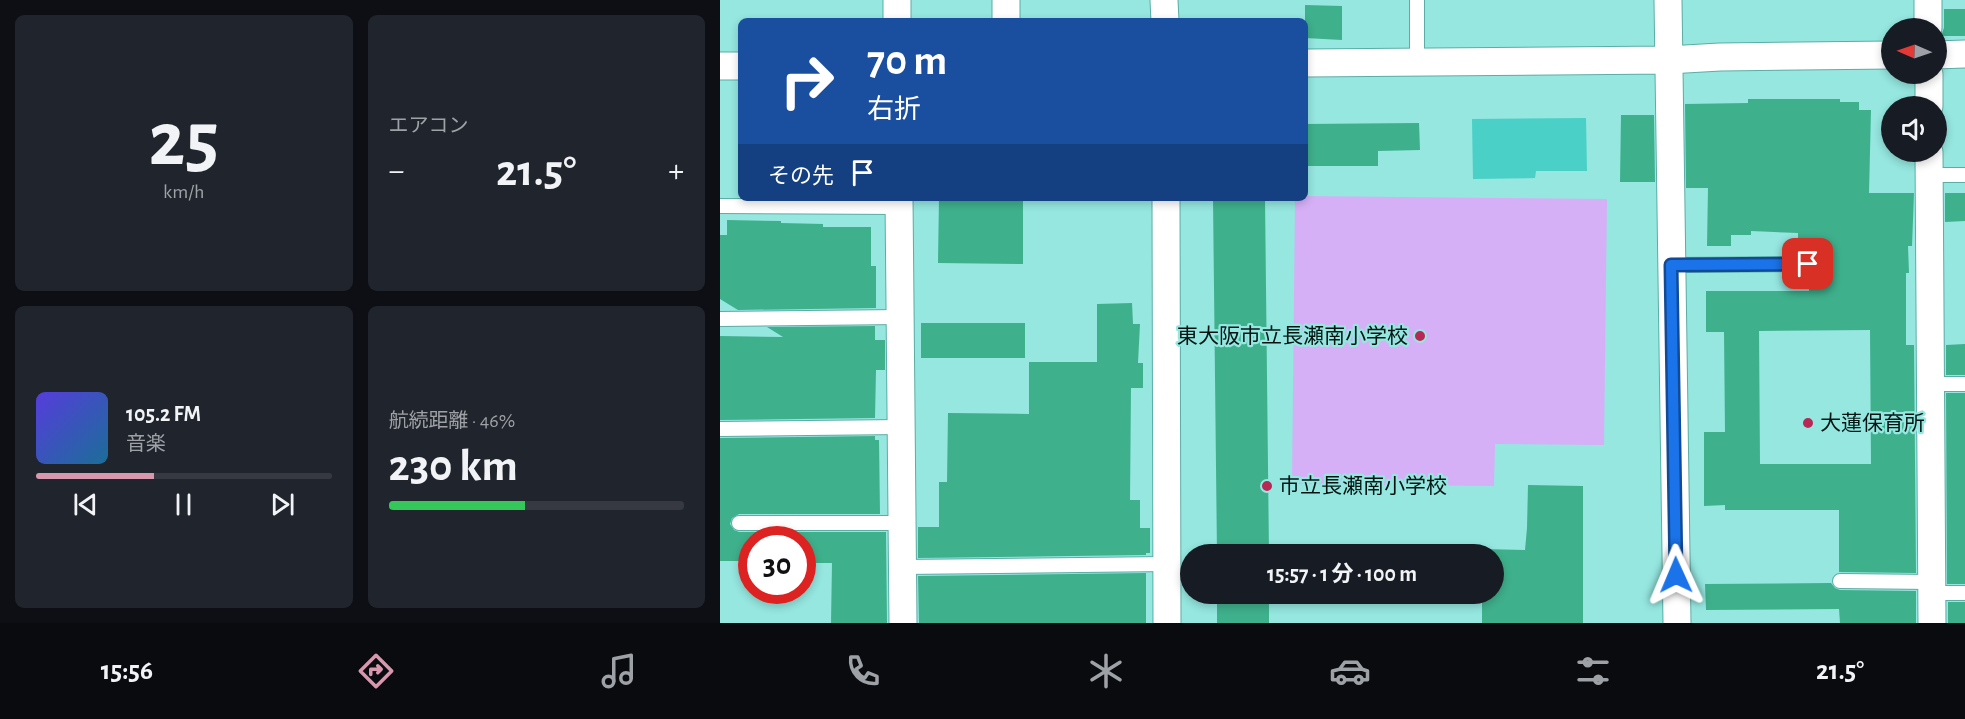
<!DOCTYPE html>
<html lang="ja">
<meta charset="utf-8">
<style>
body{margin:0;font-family:"Alegreya Sans","Noto Sans JP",sans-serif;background:#20242c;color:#f1f3f6;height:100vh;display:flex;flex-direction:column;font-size:22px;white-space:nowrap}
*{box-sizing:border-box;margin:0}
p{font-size:20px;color:#9ea1a6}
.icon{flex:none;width:33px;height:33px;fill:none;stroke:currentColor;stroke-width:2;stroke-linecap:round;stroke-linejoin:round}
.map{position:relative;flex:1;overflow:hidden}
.panel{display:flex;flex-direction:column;gap:15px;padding:15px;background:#0d0f14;width:720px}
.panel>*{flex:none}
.guide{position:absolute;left:18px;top:18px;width:570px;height:183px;border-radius:9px;box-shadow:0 3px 9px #0003;background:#1a4fa0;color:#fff;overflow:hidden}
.needle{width:39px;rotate:272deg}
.fabs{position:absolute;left:1161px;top:18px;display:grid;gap:12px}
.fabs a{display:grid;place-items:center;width:66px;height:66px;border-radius:50%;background:#171b24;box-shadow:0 3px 9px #0003;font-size:30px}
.speed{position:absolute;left:18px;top:526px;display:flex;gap:12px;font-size:30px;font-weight:700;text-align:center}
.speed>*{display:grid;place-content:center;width:78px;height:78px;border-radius:50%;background:#171b24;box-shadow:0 3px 9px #0003;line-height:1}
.speed .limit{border:9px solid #d22;background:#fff;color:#111}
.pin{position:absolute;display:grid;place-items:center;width:51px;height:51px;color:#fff;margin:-26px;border-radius:12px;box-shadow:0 3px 9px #0006}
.me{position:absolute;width:66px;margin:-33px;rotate:359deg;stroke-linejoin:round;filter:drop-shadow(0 0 4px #0008)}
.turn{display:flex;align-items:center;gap:21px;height:126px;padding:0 30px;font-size:27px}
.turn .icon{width:78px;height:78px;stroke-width:2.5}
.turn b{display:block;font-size:42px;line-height:51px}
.then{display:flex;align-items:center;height:57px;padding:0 30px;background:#0003;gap:12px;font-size:22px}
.big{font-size:45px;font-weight:700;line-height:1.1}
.panel .tile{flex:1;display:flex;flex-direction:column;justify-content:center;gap:9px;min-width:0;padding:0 21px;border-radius:9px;background:#20242c}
.panel .dial{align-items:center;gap:0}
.dial b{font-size:78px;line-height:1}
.song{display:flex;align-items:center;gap:18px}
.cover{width:72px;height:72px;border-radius:9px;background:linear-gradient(135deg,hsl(250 70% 55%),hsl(200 70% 35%))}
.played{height:6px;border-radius:3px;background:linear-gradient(90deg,#d798ae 40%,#363941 40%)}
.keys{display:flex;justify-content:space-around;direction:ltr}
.heat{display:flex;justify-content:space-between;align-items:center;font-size:33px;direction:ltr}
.charge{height:9px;border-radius:4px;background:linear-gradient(90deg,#34c759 46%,#363941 0)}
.panel .tiles{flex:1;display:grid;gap:15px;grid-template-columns:repeat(2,1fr)}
.trip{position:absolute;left:460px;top:544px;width:324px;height:60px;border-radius:30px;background:#171b24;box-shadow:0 3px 9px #0003;font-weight:700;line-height:60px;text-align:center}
.tabs{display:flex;height:96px;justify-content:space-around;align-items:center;background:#090b0e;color:#9ea1a6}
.tabs .icon{width:42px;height:42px}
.tabs .selected{color:#d798ae}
.tabs b{font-size:27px;color:#f1f3f6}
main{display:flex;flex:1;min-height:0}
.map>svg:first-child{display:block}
.green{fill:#d5b0f6}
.water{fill:#4ad0c6}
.building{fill:#3fb08c;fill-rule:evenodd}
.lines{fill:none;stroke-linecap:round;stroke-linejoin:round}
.service-casing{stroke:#5bada6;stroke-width:16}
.minor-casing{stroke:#5bada6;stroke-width:29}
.service{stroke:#fff;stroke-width:14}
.minor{stroke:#fff;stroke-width:27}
.route-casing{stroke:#114b97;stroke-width:15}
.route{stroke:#1a73e8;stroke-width:10}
.poi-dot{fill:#b82855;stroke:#95e7e0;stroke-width:2}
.labels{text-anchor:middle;stroke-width:4.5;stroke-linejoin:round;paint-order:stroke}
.poi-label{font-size:21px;fill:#001412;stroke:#95e7e0;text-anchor:start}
</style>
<main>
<section class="panel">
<div class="tiles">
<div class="tile dial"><b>25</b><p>km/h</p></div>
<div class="tile"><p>エアコン</p>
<div class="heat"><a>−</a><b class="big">21.5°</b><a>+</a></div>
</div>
<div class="tile">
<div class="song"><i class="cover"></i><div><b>105.2 FM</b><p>音楽</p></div></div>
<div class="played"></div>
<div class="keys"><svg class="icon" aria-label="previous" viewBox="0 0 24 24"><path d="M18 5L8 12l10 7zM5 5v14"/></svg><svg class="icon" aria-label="pause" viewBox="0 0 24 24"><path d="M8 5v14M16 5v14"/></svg><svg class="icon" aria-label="next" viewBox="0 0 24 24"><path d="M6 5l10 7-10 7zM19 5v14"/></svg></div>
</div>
<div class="tile"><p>航続距離 · 46%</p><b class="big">230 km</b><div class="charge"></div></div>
</div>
</section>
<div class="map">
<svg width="1245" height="623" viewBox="0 0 1245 623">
<rect width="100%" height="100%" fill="#95e7e0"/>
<path class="green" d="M585 196 887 199 884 445 775 444 774 486 572 484 575 198H585Z"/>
<path class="water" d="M866 118 867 171H816L815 178 753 179 752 119Z"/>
<path class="building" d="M585 5 622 6V40L585 38Z
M1224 9H1245V36H1221L1224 28Z
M1028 99H1120V102H1139V110H1151L1149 193H1194L1192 246H1188L1189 273H1186V345H1194L1196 573 1119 572V510H1005V505L984 506V432H1005L1004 332H986V291H1089V273L1095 269 1097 265 1095 259 1089 255V238H1078V233L1031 231V235H1011V246H987L988 188H966L965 104 1028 103ZM1150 330 1151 464H1040L1039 331Z
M901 115H934L935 182H900Z
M699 123 700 150 658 151V166H585V124Z
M1225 193H1245V221L1225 222Z
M219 198H303V264L218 263Z
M493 198H545L549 555H497Z
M7 220 61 221V223L103 224V227H151V266H156V308L18 310 0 299V235H7Z
M412 303 413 324H420L418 363H423V388H411L410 500H420V528H430V553H426V555L198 558V527H219V482H227L228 413 309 414V362H377V304Z
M201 323H305V358H201Z
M155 326V340H165V370H156L155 418 0 420V336L63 337 47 327Z
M1245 344V375H1226V345Z
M1226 393H1245V584H1227Z
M155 436V440H159L160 514H19L12 518 10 524 14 530 19 532H166L167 623H111L112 563H82V540H32V561H0V438Z
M808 485 863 486V623H762V594H774V555H762V549L805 550 807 528Z
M426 573V623H199L198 576Z
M1111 583 1115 588 1120 590 1196 591V623H1120L1119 609 986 610 985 584Z
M497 594H549V623H497Z
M1228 602H1245V623H1228Z"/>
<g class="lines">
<g class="service-casing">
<path id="service" d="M697 0V62
M1209 175H1245
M0 206 179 207
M951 265 1088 264
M0 319 180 317
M1210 384H1245
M0 429 181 427
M19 523H182
M183 567 447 564
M1120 581 1212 582
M1212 593H1245"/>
</g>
<g class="minor-casing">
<path id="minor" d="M177 0V21
M444 0 445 21
M948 0 957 623
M1208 0V28
M286 21V0
M1216 55 1245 54
M585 63 948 60 1000 57 1172 55
M0 66H21
M1209 74V106
M1209 152 1212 623
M179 198 183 623
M446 198 447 623"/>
</g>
<use href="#service" class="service"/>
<use href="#minor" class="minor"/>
</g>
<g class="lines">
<g class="route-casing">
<path id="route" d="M956 575 951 265 1088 264"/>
</g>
<use href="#route" class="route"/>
</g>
<g class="poi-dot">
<circle cx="700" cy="336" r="6"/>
<circle cx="1088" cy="423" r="6"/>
<circle cx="547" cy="486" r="6"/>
</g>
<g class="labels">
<g class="poi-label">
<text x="688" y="343" text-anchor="end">東大阪市立長瀬南小学校</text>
<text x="1100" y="430">大蓮保育所</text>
<text x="559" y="493">市立長瀬南小学校</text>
</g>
</g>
</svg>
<div class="fabs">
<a><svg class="needle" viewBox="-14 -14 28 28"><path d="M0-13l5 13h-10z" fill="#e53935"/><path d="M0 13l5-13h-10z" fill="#9ea1a6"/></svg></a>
<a><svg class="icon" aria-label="sound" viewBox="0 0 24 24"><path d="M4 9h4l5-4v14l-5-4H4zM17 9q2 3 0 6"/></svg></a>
</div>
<div class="speed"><div class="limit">30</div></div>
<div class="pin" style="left:1088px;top:264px;background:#d93025"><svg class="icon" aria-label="arrive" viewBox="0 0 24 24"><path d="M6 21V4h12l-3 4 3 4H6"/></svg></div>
<svg class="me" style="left:956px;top:575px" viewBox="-20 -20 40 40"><path d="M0-17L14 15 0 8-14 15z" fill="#1a73e8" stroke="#fff" stroke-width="4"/></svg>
<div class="trip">15:57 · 1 分 · 100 m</div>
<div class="guide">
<div class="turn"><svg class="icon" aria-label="right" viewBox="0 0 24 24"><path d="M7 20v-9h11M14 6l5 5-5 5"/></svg><div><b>70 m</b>右折</div></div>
<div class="then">その先<svg class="icon" aria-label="arrive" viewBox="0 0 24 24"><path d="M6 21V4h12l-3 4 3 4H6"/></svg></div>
</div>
</div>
</main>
<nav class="tabs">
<b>15:56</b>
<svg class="icon selected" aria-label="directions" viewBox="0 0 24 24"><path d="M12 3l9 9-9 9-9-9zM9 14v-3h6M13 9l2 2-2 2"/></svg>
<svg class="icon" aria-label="music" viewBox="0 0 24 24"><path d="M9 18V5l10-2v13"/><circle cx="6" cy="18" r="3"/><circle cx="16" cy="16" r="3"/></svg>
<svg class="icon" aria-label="phone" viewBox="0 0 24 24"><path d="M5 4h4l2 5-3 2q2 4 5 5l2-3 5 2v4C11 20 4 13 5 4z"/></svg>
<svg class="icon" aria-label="climate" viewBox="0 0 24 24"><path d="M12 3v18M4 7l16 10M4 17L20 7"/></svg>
<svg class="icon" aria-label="car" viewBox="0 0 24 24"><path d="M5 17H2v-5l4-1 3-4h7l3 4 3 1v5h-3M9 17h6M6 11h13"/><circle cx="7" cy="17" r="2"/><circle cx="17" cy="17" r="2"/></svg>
<svg class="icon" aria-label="filters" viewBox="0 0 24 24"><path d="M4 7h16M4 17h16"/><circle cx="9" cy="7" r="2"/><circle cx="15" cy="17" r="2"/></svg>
<b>21.5°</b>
</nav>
